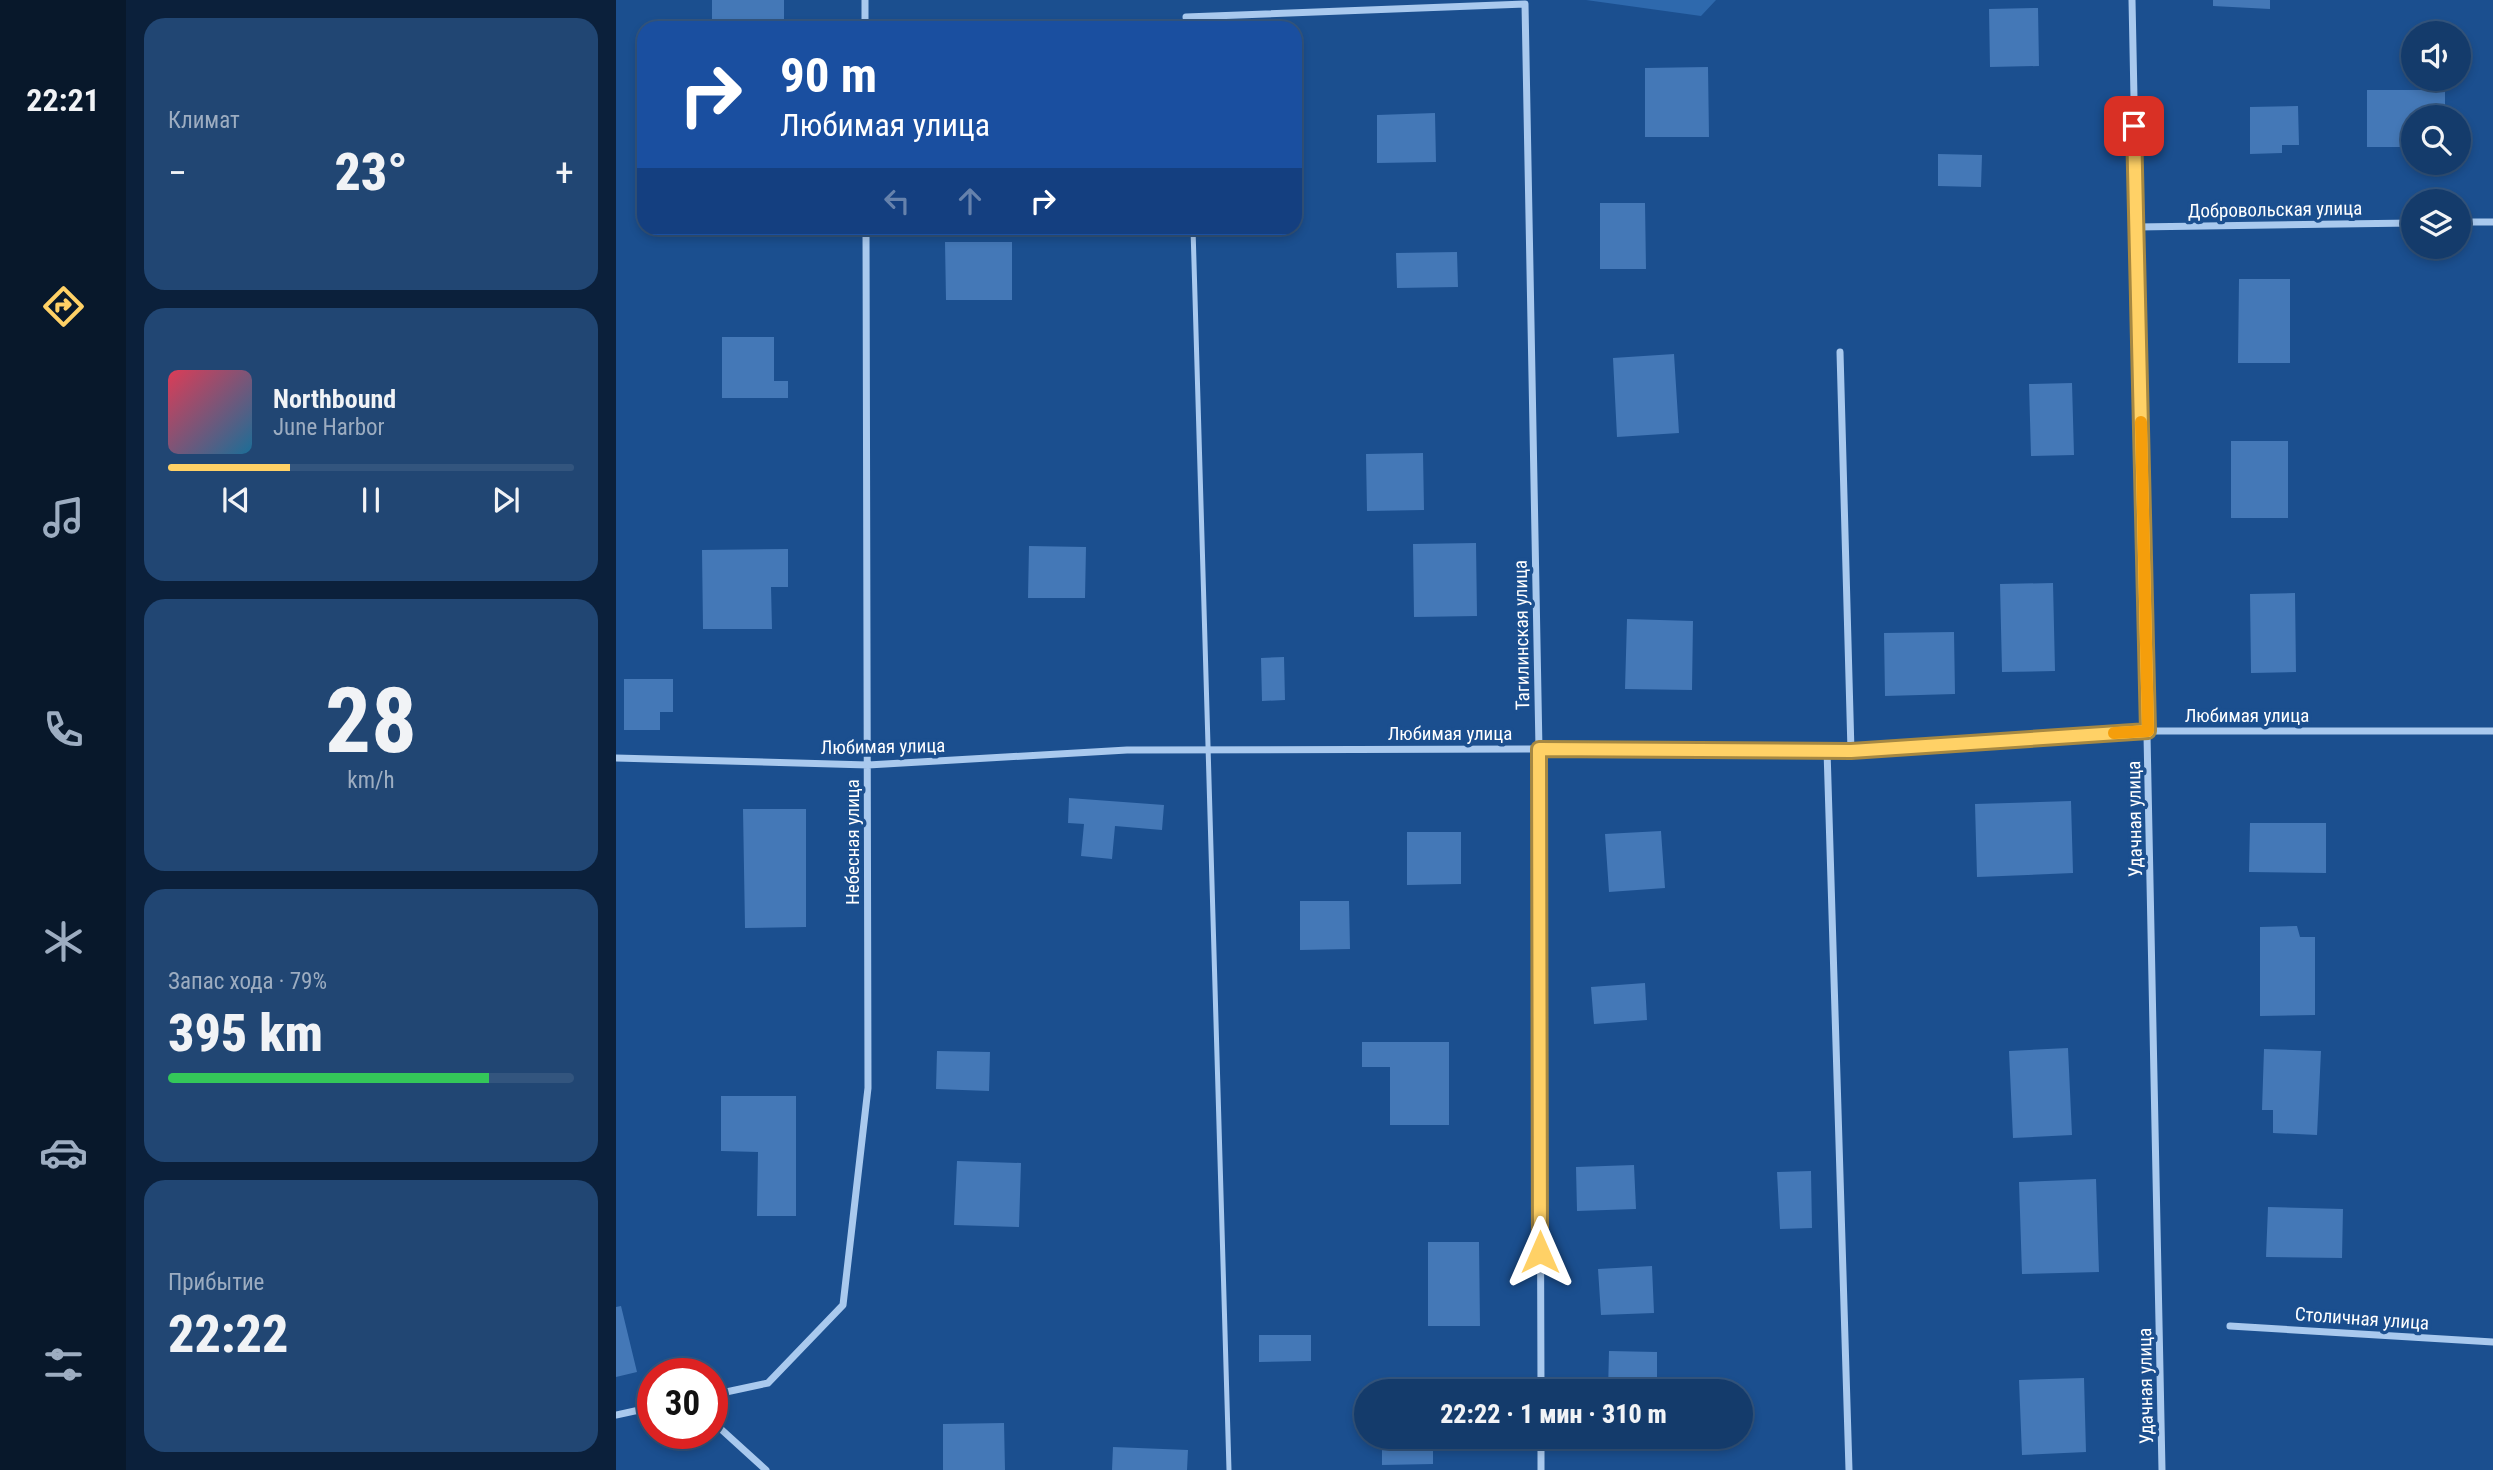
<!DOCTYPE html>
<html lang="ru">
<meta charset="utf-8">
<style>
body{margin:0;font-family:"Roboto Condensed",sans-serif;background:#214673;color:#f1f3f6;height:100vh;display:flex;flex-direction:column;font-size:26px;white-space:nowrap}
*{box-sizing:border-box;margin:0}
p{font-size:23px;color:#9dadc1}
.icon{flex:none;width:38px;height:38px;fill:none;stroke:currentColor;stroke-width:2;stroke-linecap:round;stroke-linejoin:round}
.map{position:relative;flex:1;overflow:hidden}
.details{display:flex;flex-direction:column;gap:18px;padding:18px;background:#0b203b;width:490px}
.details>*{flex:none}
.banner{position:absolute;left:21px;top:21px;width:665px;height:214px;border-radius:21px;box-shadow:0 4px 10px #0003,0 0 0 2px #33557e;background:#1a4fa0;color:#fff;overflow:hidden}
.tools{position:absolute;left:1785px;top:21px;display:grid;gap:14px}
.tools a{display:grid;place-items:center;width:70px;height:70px;border-radius:50%;background:#143b6b;box-shadow:0 4px 10px #0003,0 0 0 2px #33557e;font-size:35px}
.speed{position:absolute;left:21px;top:1358px;display:flex;gap:14px;font-size:35px;font-weight:700;text-align:center}
.speed>*{display:grid;place-content:center;width:91px;height:91px;border-radius:50%;background:#143b6b;box-shadow:0 4px 10px #0003,0 0 0 2px #33557e;line-height:1}
.speed .limit{border:10px solid #d22;background:#fff;color:#111}
.pin{position:absolute;display:grid;place-items:center;width:60px;height:60px;color:#fff;margin:-30px;border-radius:14px;box-shadow:0 4px 10px #0006}
.me{position:absolute;width:77px;margin:-38px;rotate:0deg;stroke-linejoin:round;filter:drop-shadow(0 0 5px #0008)}
.turn{display:flex;align-items:center;gap:24px;height:147px;padding:0 28px;font-size:32px}
.turn .icon{width:91px;height:91px;stroke-width:2.5}
.turn b{display:block;font-size:49px;line-height:60px}
.lanes{display:flex;align-items:center;height:66px;padding:0 28px;background:#0003;justify-content:center;gap:35px;direction:ltr}
.lanes .off{opacity:.35}
.big{font-size:52px;font-weight:800;line-height:1.1}
.details .widget{flex:1;display:flex;flex-direction:column;justify-content:center;gap:10px;min-width:0;padding:0 24px;border-radius:21px;background:#214673}
.details .dial{align-items:center;gap:0}
.dial b{font-size:91px;line-height:1}
.song{display:flex;align-items:center;gap:21px}
.cover{width:84px;height:84px;border-radius:10px;background:linear-gradient(135deg,hsl(350 70% 55%),hsl(200 70% 35%))}
.played{height:7px;border-radius:4px;background:linear-gradient(90deg,#ffd166 30%,#33557e 30%)}
.keys{display:flex;justify-content:space-around;direction:ltr}
.heat{display:flex;justify-content:space-between;align-items:center;font-size:38px;direction:ltr}
.charge{height:10px;border-radius:5px;background:linear-gradient(90deg,#34c759 79%,#33557e 0)}
.trip{position:absolute;left:738px;top:1379px;width:399px;height:70px;border-radius:35px;background:#143b6b;box-shadow:0 4px 10px #0003,0 0 0 2px #33557e;font-weight:800;line-height:70px;text-align:center}
main{display:flex;flex:1;min-height:0}
.tabs{display:flex;flex-direction:column;width:126px;justify-content:space-around;align-items:center;background:#08182b;color:#9dadc1}
.tabs .icon{width:49px;height:49px}
.tabs .on{color:#ffd166}
.tabs b{font-size:32px;color:#f1f3f6}
.map>svg:first-child{display:block}
.green{fill:#2e69ad}
.building{fill:#4478b7}
.lines{fill:none;stroke-linecap:round;stroke-linejoin:round}
.service{stroke:#a9c9ee;stroke-width:5}
.minor{stroke:#a9c9ee;stroke-width:7}
.route-casing{stroke:#a68842;stroke-width:18}
.route{stroke:#ffd166;stroke-width:12}
.slow{stroke:#f59e0b;stroke-width:12}
.labels{text-anchor:middle;stroke-width:7;stroke-linejoin:round;paint-order:stroke}
.street-label{font-size:19px;fill:#fff;stroke:#1b4f8f}
</style>
<main>
<nav class="tabs">
<b>22:21</b>
<svg class="icon on" aria-label="directions" viewBox="0 0 24 24"><path d="M12 3l9 9-9 9-9-9zM9 14v-3h6M13 9l2 2-2 2"/></svg>
<svg class="icon" aria-label="music" viewBox="0 0 24 24"><path d="M9 18V5l10-2v13"/><circle cx="6" cy="18" r="3"/><circle cx="16" cy="16" r="3"/></svg>
<svg class="icon" aria-label="phone" viewBox="0 0 24 24"><path d="M5 4h4l2 5-3 2q2 4 5 5l2-3 5 2v4C11 20 4 13 5 4z"/></svg>
<svg class="icon" aria-label="climate" viewBox="0 0 24 24"><path d="M12 3v18M4 7l16 10M4 17L20 7"/></svg>
<svg class="icon" aria-label="car" viewBox="0 0 24 24"><path d="M5 17H2v-5l4-1 3-4h7l3 4 3 1v5h-3M9 17h6M6 11h13"/><circle cx="7" cy="17" r="2"/><circle cx="17" cy="17" r="2"/></svg>
<svg class="icon" aria-label="filters" viewBox="0 0 24 24"><path d="M4 7h16M4 17h16"/><circle cx="9" cy="7" r="2"/><circle cx="15" cy="17" r="2"/></svg>
</nav>
<section class="details">
<div class="widget"><p>Климат</p>
<div class="heat"><a>−</a><b class="big">23°</b><a>+</a></div>
</div>
<div class="widget">
<div class="song"><i class="cover"></i><div><b>Northbound</b><p>June Harbor</p></div></div>
<div class="played"></div>
<div class="keys"><svg class="icon" aria-label="previous" viewBox="0 0 24 24"><path d="M18 5L8 12l10 7zM5 5v14"/></svg><svg class="icon" aria-label="pause" viewBox="0 0 24 24"><path d="M8 5v14M16 5v14"/></svg><svg class="icon" aria-label="next" viewBox="0 0 24 24"><path d="M6 5l10 7-10 7zM19 5v14"/></svg></div>
</div>
<div class="widget dial"><b>28</b><p>km/h</p></div>
<div class="widget"><p>Запас хода · 79%</p><b class="big">395 km</b><div class="charge"></div></div>
<div class="widget"><p>Прибытие</p><b class="big">22:22</b></div>
</section>
<div class="map">
<svg width="1877" height="1470" viewBox="0 0 1877 1470">
<rect width="100%" height="100%" fill="#1b4f8f"/>
<path class="green" d="M970 0H1100L1085 16Z"/>
<path class="building" d="M96 0H168V28H96Z
M1597 0H1654V9L1597 6Z
M1422 8 1423 66 1374 67 1373 9Z
M1092 67 1093 137H1029V68Z
M1751 90H1829V117H1797V147H1751Z
M1682 106 1683 145H1666V153L1634 154V107Z
M819 113 820 162 761 163V115Z
M1322 154 1366 155 1365 187 1322 186Z
M984 203H1029L1030 269H984Z
M329 242H396V300H330Z
M841 252 842 287 781 288 780 253Z
M1623 279H1674V363H1622Z
M106 337H158V381H172V398H106Z
M1058 354 1063 433 1001 437 997 358Z
M1456 383 1458 455 1415 456 1413 384Z
M1615 441H1672V518H1615Z
M807 453 808 510 751 511 750 454Z
M860 543 861 616 798 617 797 544Z
M413 546 470 547 469 598H412Z
M172 549V587H155L156 629H87L86 550Z
M1437 583 1439 671 1386 672 1384 584Z
M1679 593 1680 672 1635 673 1634 594Z
M1011 619 1077 621 1076 690 1009 689Z
M1338 632 1339 694 1269 696 1268 633Z
M668 657 669 700 646 701 645 658Z
M8 679H57V712H44V730H8Z
M453 798 548 805 546 830 499 826 496 859 465 856 468 824 452 823Z
M1455 801 1457 873 1361 877 1359 804Z
M127 809H190V927L129 928Z
M1634 823H1710V873L1633 872Z
M1045 831 1049 888 993 892 989 834Z
M791 832H845V884L791 885Z
M684 901H733L734 949 684 950Z
M1681 926 1684 937H1699V1015L1644 1016V927Z
M1029 983 1031 1020 978 1024 975 987Z
M746 1042H833V1125H774V1067H746Z
M1452 1048 1456 1135 1397 1138 1393 1051Z
M1648 1049 1705 1051 1701 1135 1657 1133V1110H1646Z
M321 1051 374 1052 373 1091 320 1089Z
M105 1096H180V1216H141L142 1152 105 1151Z
M341 1161 405 1163 403 1227 338 1225Z
M1018 1165 1020 1209 961 1211 960 1167Z
M1195 1171 1196 1228 1164 1229 1161 1172Z
M1480 1179 1483 1272 1406 1274 1403 1182Z
M1652 1207 1727 1209 1726 1258 1650 1257Z
M812 1242H863L864 1326H812Z
M1036 1266 1038 1313 985 1315 982 1269Z
M5 1306 21 1372 0 1377V1307Z
M643 1335H695V1361L643 1362Z
M993 1351 1041 1352V1391H992Z
M1468 1378 1470 1452 1406 1455 1403 1380Z
M388 1423 389 1470H327V1424Z
M766 1437H817V1464L766 1465Z
M497 1447 572 1450 571 1470H496Z"/>
<g class="lines">
<path class="service" d="M570 17 571 28
M577 228 613 1470"/>
<path class="minor" d="M249 0V28
M1516 0 1546 1470
M570 17 909 4 923 749 925 1391
M1843 222H1877
M1521 227 1797 223
M1224 352 1235 751
M1211 750 1233 1470
M0 758 252 765 511 750 923 749 1235 751 1532 731H1877
M1614 1326 1877 1342
M96 1395 152 1383 227 1305 252 1088 250 228
M0 1415 37 1407
M96 1421 150 1470
M925 1437V1470"/>
</g>
<g class="lines">
<g class="route-casing">
<path id="route" d="M924 1252 923 749 1235 751 1532 731 1518 126"/>
</g>
<use href="#route" class="route"/>
<path class="slow" d="M1498 733 1532 731 1525 422"/>
</g>
<g class="labels">
<g class="street-label">
<text transform="translate(1659 209) rotate(-1)" y="7">Добровольская улица</text>
<text transform="translate(905 635) rotate(-91)" y="7">Тагилинская улица</text>
<text x="1631" y="722">Любимая улица</text>
<text x="834" y="740">Любимая улица</text>
<text transform="translate(267 746) rotate(-1)" y="7">Любимая улица</text>
<text transform="translate(1518 819) rotate(-91)" y="7">Удачная улица</text>
<text transform="translate(236 842) rotate(-90)" y="7">Небесная улица</text>
<text transform="translate(1746 1318) rotate(4)" y="7">Столичная улица</text>
<text transform="translate(1529 1386) rotate(-91)" y="7">Удачная улица</text>
</g>
</g>
</svg>
<div class="tools">
<a><svg class="icon" aria-label="sound" viewBox="0 0 24 24"><path d="M4 9h4l5-4v14l-5-4H4zM17 9q2 3 0 6"/></svg></a>
<a><svg class="icon" aria-label="search" viewBox="0 0 24 24"><circle cx="10" cy="10" r="6"/><path d="M15 15l6 6"/></svg></a>
<a><svg class="icon" aria-label="layers" viewBox="0 0 24 24"><path d="M12 4l9 5-9 5-9-5zM3 14l9 5 9-5"/></svg></a>
</div>
<div class="speed"><div class="limit">30</div></div>
<div class="pin" style="left:1518px;top:126px;background:#d93025"><svg class="icon" aria-label="arrive" viewBox="0 0 24 24"><path d="M6 21V4h12l-3 4 3 4H6"/></svg></div>
<svg class="me" style="left:924px;top:1252px" viewBox="-20 -20 40 40"><path d="M0-17L14 15 0 8-14 15z" fill="#ffd166" stroke="#fff" stroke-width="4"/></svg>
<div class="trip">22:22 · 1 мин · 310 m</div>
<div class="banner">
<div class="turn"><svg class="icon" aria-label="right" viewBox="0 0 24 24"><path d="M7 20v-9h11M14 6l5 5-5 5"/></svg><div><b>90 m</b>Любимая улица</div></div>
<div class="lanes"><svg class="icon off" aria-label="left" viewBox="0 0 24 24"><path d="M17 20v-9H6M10 6l-5 5 5 5"/></svg><svg class="icon off" aria-label="ahead" viewBox="0 0 24 24"><path d="M12 20V5M6 11l6-6 6 6"/></svg><svg class="icon" aria-label="right" viewBox="0 0 24 24"><path d="M7 20v-9h11M14 6l5 5-5 5"/></svg></div>
</div>
</div>
</main>
